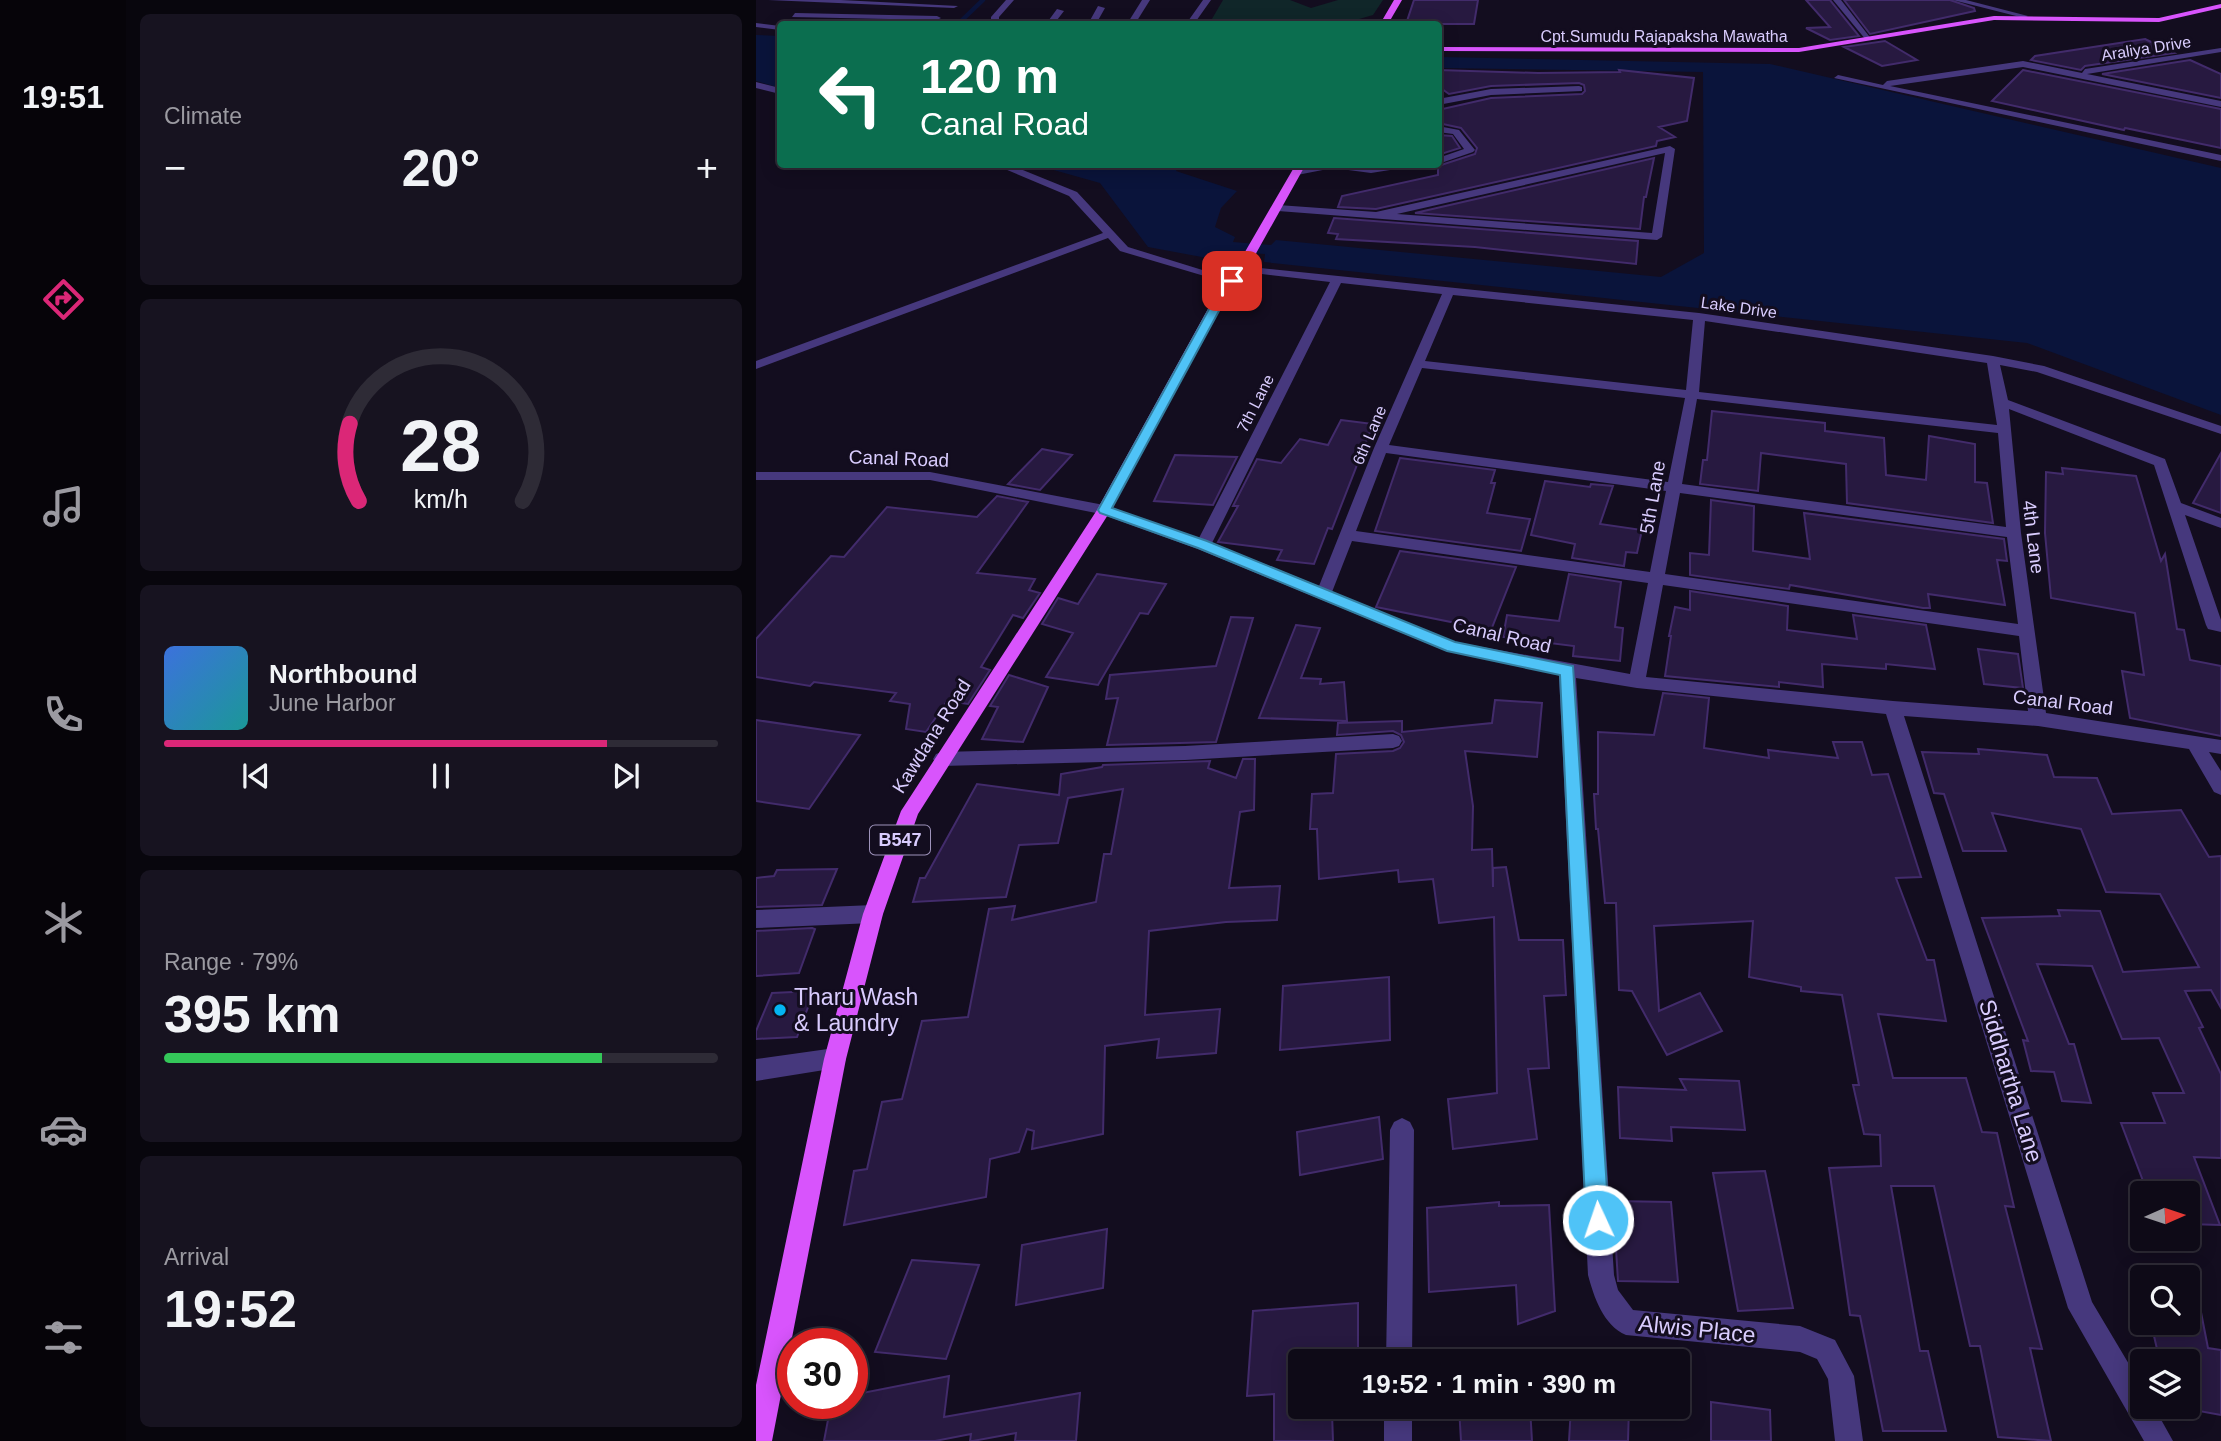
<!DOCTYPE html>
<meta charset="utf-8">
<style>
body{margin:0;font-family:Helvetica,sans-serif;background:#171320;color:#f1f3f6;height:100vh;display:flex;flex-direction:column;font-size:26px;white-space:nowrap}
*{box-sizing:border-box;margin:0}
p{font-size:23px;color:#9b9aa1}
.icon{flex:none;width:38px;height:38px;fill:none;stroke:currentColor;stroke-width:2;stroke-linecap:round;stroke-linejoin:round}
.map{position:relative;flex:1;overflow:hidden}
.drawer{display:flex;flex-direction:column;gap:14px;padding:14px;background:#08060d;width:630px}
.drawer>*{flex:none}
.top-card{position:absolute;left:21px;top:21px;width:665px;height:147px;border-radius:7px;box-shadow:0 4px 18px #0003,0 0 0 2px #2e2b36;background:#0b6e4f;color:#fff;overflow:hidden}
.needle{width:46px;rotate:87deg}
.buttons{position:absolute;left:1374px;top:1181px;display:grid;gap:14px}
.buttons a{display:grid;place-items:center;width:70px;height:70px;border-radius:7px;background:#0e0a17;box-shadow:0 4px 18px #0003,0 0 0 2px #2e2b36;font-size:35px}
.speed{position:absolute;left:21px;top:1328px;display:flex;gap:14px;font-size:35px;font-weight:700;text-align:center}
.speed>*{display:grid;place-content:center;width:91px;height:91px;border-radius:50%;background:#0e0a17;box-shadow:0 4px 18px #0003,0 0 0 2px #2e2b36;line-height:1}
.speed .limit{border:10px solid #d22;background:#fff;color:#111}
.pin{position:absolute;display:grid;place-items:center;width:60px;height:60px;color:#fff;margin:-30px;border-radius:14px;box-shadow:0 4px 10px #0006}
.me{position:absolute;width:77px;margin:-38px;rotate:357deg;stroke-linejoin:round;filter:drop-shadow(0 0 5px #0008)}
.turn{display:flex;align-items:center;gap:24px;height:147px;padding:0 28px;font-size:32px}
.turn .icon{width:91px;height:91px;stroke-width:2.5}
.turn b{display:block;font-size:49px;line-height:60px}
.big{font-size:52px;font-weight:700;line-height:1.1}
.drawer .card{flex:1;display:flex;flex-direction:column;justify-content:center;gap:10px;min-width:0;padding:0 24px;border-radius:10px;background:#171320}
.drawer .dial{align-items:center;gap:0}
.dial svg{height:182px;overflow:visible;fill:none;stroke:#2e2b36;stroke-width:7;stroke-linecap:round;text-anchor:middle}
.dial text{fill:#f1f3f6;stroke:none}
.song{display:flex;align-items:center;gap:21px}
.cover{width:84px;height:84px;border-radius:10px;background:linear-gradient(135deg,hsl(220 70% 55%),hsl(180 70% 35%))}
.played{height:7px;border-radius:4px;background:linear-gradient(90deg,#db2777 80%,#2e2b36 80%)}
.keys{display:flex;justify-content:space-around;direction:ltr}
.heat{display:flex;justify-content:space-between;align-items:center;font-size:38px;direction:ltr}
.charge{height:10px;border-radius:5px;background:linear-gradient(90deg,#34c759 79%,#2e2b36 0)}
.trip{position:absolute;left:532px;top:1349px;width:402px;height:70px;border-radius:7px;background:#0e0a17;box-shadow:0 4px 18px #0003,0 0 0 2px #2e2b36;font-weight:700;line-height:70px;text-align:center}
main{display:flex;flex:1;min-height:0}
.tab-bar{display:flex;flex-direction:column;width:126px;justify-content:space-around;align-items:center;background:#060409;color:#9b9aa1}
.tab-bar .icon{width:49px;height:49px}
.tab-bar .active{color:#db2777}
.tab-bar b{font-size:32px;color:#f1f3f6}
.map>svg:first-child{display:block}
.green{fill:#102629}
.water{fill:#0a143b}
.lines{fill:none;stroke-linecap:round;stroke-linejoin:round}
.stream{stroke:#0a143b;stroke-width:4.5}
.building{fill:#271940;stroke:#422b6b;stroke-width:2}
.minor{fill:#46387d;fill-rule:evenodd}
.major{fill:#d854fc;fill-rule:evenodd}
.route{fill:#4fc3f7;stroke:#337fa1;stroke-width:2}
.poi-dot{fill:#04b5f2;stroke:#130d1f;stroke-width:2.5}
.labels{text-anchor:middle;stroke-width:6;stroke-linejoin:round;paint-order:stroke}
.far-street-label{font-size:16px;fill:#d9ccfe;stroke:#130d1f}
.shield{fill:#130d1f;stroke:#9e93bb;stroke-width:2}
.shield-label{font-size:18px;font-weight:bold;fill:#d9ccfe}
.street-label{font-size:19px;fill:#d9ccfe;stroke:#130d1f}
.near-poi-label{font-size:23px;fill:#d9ccfe;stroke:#130d1f;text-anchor:start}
.near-street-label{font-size:23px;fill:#d9ccfe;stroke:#130d1f}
</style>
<main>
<nav class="tab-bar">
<b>19:51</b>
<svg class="icon active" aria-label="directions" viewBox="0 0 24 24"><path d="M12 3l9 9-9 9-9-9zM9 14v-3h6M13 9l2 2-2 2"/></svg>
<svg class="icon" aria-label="music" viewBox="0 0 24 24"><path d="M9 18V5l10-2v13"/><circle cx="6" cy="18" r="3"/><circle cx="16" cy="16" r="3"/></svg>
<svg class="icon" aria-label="phone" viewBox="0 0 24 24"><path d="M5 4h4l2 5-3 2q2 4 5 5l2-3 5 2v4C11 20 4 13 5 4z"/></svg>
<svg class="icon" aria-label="climate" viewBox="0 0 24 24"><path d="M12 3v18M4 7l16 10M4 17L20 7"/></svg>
<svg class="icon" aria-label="car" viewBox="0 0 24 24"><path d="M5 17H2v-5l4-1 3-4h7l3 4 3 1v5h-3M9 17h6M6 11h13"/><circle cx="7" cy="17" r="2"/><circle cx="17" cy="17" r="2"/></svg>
<svg class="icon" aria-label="filters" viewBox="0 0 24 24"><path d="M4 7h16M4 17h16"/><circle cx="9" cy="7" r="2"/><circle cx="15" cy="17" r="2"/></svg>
</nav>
<section class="drawer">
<div class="card"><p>Climate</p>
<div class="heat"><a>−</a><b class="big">20°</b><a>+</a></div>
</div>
<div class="card dial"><svg viewBox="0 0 100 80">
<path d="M14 69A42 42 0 1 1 86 69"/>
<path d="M14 69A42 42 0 0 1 10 35" stroke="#db2777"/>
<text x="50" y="56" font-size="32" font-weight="700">28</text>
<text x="50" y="72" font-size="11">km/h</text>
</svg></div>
<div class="card">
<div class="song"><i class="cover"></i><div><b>Northbound</b><p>June Harbor</p></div></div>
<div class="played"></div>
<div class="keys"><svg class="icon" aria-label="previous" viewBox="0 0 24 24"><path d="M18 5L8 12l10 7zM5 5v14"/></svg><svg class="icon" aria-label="pause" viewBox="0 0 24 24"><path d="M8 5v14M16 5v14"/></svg><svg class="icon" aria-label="next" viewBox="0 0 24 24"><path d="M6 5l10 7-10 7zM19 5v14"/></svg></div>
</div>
<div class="card"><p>Range · 79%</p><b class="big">395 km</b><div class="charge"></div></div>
<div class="card"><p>Arrival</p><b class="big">19:52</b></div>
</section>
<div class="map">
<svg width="1465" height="1441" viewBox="0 0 1465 1441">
<rect width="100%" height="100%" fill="#130d1f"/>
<path class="green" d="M467 0H534L555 8 582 0H627L617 15 586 24H453Z"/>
<path class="water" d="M0 35 24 36V88L0 81Z
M683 57 1014 64 1465 168V415L1271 343 508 262 509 254 469 252 462 260 392 247 344 183 280 165H423L420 171 481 191 465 208 459 227 479 237 477 242 515 245 520 240 905 277 948 253 947 72 683 68Z"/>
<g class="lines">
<path class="stream" d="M202 24 227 0"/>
</g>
<path class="building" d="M658 0H722L718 24H650Z
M1050 0H1074L1103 36 1074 40 1050 28 1074 27Z
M1088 0H1194L1218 8 1219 11 1114 34Z
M1389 39 1418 53 1329 66 1325 70 1275 60 1279 56Z
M1129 41 1161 60 1126 66 1088 47Z
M1434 60 1465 74V98L1346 74Z
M682 70 782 73 864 72 863 70 938 78 931 121 903 127 919 137 901 141 900 146 620 209 582 207 586 196 682 175V166L719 154 721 148 705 128 682 123V110L735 98 826 94 829 91 828 85 823 83 735 86 693 94 682 86Z
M1267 70 1465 109V148L1369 128 1368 130 1236 101Z
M682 135 696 136 704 148 682 155Z
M898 158 890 197H888L884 229 659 213Z
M578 218 882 241 880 264 719 247 580 239 582 234 572 233Z
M956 411 1069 423V431L1128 438 1130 475 1170 480 1173 436 1219 444V482L1231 483 1237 523 1091 503 1090 464 1005 453 1002 491 944 484 947 460H951Z
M585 420 617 424 576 529 572 528 558 564 521 560 526 550 462 542 482 506H477L501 459 525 463 544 439 572 445Z
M286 449 316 455 284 490 252 484Z
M1465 453V513L1437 503Z
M419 455 481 457 457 505 398 501Z
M644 458 739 470 735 483H739L731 513 774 519 765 551 619 531Z
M1306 468 1380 476 1405 561 1409 554 1421 629 1428 630 1434 660 1465 666V736L1374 718 1366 671 1388 675 1379 613 1295 598 1289 533 1290 472 1307 474Z
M789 481 834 487 835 484 857 486 844 524 886 530 881 553 870 552 868 566 816 558 819 544 775 535Z
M241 496 272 502 221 573 279 579 273 590 284 593 267 618 257 615 225 667 234 670 212 704 191 701 170 732 150 729 154 704 134 701 140 693 58 682 54 686 0 677V639L75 556 88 557 131 507 221 517Z
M955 500 998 506 997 551 1054 559 1048 513 1248 539 1251 561 1241 560 1249 605 1172 594 1174 608H1167L1034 585 1033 589 934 575V553L953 555Z
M644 551 760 567 735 630 620 607Z
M341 574 410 584 392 614 384 613 342 685 290 677 317 633 286 624 302 598 322 604Z
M813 574 865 582 859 627 867 628 864 661 817 656 818 646 747 637 751 615 803 621Z
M934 591 1032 606 1031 630 1101 639 1097 615 1170 625 1179 669 1130 664V669L1066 664 1067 687 1023 682V687L909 676 915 636H913L919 607 934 610Z
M475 617 497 618 460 742 351 745 362 698 350 699 354 675 460 666Z
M540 625 564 628 545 678 565 679 564 684 588 682 591 721 503 718Z
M1222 649 1262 654 1267 688 1228 684Z
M253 675 292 687 267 742 226 739 242 707 234 706Z
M907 693 953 698 948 748 1013 758 1012 750 1082 758 1077 742H1106L1116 775 1132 774 1165 877 1140 878 1171 960H1178L1190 1021 1122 1014 1137 1078H1210L1226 1132 1241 1133 1258 1207 1249 1206 1286 1349 1274 1348 1295 1441 1242 1437 1224 1346H1214L1178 1186H1135L1164 1351H1172L1190 1431H1127L1104 1316 1094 1315 1073 1168 1125 1166 1124 1135 1108 1134 1097 1085H1103L1086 995 1045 991V987L993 977 997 921 898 926 903 1011 944 993 966 1031 911 1055 876 991 863 990 860 903H849L842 829H840L838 794H842V732L898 735Z
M739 700 786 703 781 757 709 751 717 806 716 850 736 849 737 887V868L750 867 763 940H807L810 995 788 996 793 1068 772 1069 781 1139 697 1149 692 1099 741 1093 738 917 683 923 677 879 643 882 642 870 563 879 561 829H554L556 794 577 793 580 754 637 751 644 748 648 742 645 735 637 731 581 735 582 723 646 721V732L736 723Z
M0 720 82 732 104 735 53 809 0 801Z
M1222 749 1291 755 1298 777 1341 778 1356 814 1425 810 1453 857 1465 856V1008L1455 990 1429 991 1447 1027 1443 1028 1465 1074V1158L1438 1157 1464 1225 1432 1224V1194H1392L1365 1123H1409L1397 1093H1428L1403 1038 1366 1039 1336 966 1281 964 1313 1044H1318L1335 1103 1306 1101 1298 1072 1275 1071 1267 1040 1272 1041 1226 918 1304 916 1302 910 1344 911 1367 972 1443 967 1404 894 1350 892 1325 829 1236 813 1250 851H1207L1188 794 1178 793 1166 752 1223 754Z
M487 759H499L498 810 484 812 473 888 524 886 521 920 470 922 393 931 389 1015 464 1009 460 1053 401 1058 403 1039 349 1046 347 1134 276 1149 278 1131 271 1129 263 1152 234 1159 230 1197 88 1225 98 1171 111 1169 126 1102 146 1099 166 1021 212 1017 233 909 259 906 256 920 340 902 348 854H355L367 789 312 798 302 843 263 845 250 897 157 902 164 878H169L221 784 303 795 305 774 346 767 347 765 454 761 452 768 480 778Z
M81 869 66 905 0 907V878L18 876 21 870Z
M56 928 59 929 43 973 0 976V931Z
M633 977 634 1040 524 1050 527 986Z
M58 991 41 1037 0 1039V1031L16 993Z
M924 1079 983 1081 989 1130 915 1127 916 1141 864 1138 862 1087 930 1090Z
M623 1117 627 1159 544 1175 541 1132Z
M1009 1171 1037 1308 982 1311 957 1173Z
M857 1201 915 1202 922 1282 862 1281Z
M743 1202V1206L793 1205 799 1311 762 1324 760 1285 673 1292 671 1208Z
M351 1229 347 1288 260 1305 266 1245Z
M156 1260 223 1265 190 1359 119 1352Z
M1443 1302 1452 1348 1465 1350V1415L1432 1409V1362H1404L1395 1323H1432V1303Z
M602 1303V1362H544V1417L576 1413 577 1441H518V1394L491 1396 497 1311Z
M193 1376 188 1417 324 1393 320 1441H259L260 1433 217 1441H214L215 1434 179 1441H68L75 1404H96V1395Z
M955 1402 1014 1410 1015 1441H955Z
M703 1407H774L776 1441H705Z
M815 1407H873L872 1441H813Z"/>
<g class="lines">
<path class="minor" d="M12 0H85L202 6 198 8Z
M250 0H258L243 17V24H235V17Z
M386 0H394L379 24H371Z
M447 0H455L438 24H430Z
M1077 0H1085L1116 40H1110Z
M1197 0H1210L1272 16 1268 18Z
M342 6 349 8 340 24H332Z
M301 9 308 11 298 24H290Z
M39 13 181 16 185 18 181 20 36 17Z
M0 23 24 26V30L0 27Z
M1465 48V52L1331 74 1465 101V107L1267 67 1134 86 1465 155V161L1078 78 1082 75 1127 85 1131 81 1267 61 1326 73 1329 69Z
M0 82 24 88V94L0 88Z
M823 86 826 87V91L735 95 682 105V99L735 89Z
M682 126 703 130 719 150 717 152 682 164V158L708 149 697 134 682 132Z
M914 146 919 149 906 237 901 240 522 211 517 208 522 205 620 212ZM909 153 896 233 641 214Z
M237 164H252L321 192 372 247 482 281 472 283 364 251 352 238 0 369V361L347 233 313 196Z
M564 164 615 167 672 164 615 173 577 168 541 175 536 172Z
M485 266 943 313 1237 356 1288 366 1465 426V434L1281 372 1244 365 1252 400 1409 459 1425 503 1465 518V528L1429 515 1465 620V632L1452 629 1450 625 1398 465 1253 409 1265 533 1290 713 1465 740V754L1453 752 1465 771V795L1458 792 1433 749 1282 726 1148 716 1336 1302 1386 1386V1407H1398L1417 1441H1388L1312 1308 1130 714 881 688 820 678 858 1275 862 1290 877 1310 1044 1326 1079 1340 1098 1376 1107 1441H1079L1072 1379 1061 1359 1044 1352 870 1335C847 1325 838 1297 832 1275L803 675 690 651 442 549 345 514 174 480H0V472H174L348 505 443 538 574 282 481 271V267ZM585 283 686 294 618 448 563 586 456 543ZM697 295 937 320 930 390 669 361ZM949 321 1231 363 1241 425 943 392ZM666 368 929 398 912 482 633 445ZM941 399 1242 433 1250 527 926 484ZM630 453 910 491 894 572 600 531ZM924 493 1251 537 1262 624 909 574ZM596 541 892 583 874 674 699 642 576 592ZM907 585 1263 636 1272 711 1137 701 890 677Z
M637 734 643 736 646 741 643 746 637 748 429 760 186 766 180 764 177 759 180 754 186 752 429 746Z
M117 905 124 908 127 914 124 920 117 923 0 928V910Z
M79 1048 87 1051 90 1059 87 1067 0 1081V1059Z
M646 1118 654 1122 658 1130 656 1362H630L634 1130 638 1122Z
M628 1407H656V1441H628Z"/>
<path class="major" d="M638 0H646L632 24H624Z
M1465 4V8L1403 22 1238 20 1043 52 682 51V47L1043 48 1238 16 1403 18Z
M540 164H550L498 257 464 309 355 510 162 814 127 914 90 1059 16 1441H0V1385L68 1059 107 914 145 811 341 510 452 309 486 257Z"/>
</g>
<path class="route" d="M476 278 482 281 464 309 356 508 451 541 699 642 817 666 853 1220 849 1228 842 1231 834 1228 830 1220 804 675 691 651 442 548 344 513 342 510 453 309 473 279Z"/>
<circle class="poi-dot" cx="24" cy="1010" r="7"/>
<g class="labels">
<g class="far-street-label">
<text x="908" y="42">Cpt.Sumudu Rajapaksha Mawatha</text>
<text transform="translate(1390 48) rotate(-9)" y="6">Araliya Drive</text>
<text transform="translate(983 307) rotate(8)" y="6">Lake Drive</text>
<text transform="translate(499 403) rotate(-63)" y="6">7th Lane</text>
<text transform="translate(613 435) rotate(-67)" y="6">6th Lane</text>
</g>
<rect class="shield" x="114" y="825.5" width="60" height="29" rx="5"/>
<g class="shield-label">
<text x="144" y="846">B547</text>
</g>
<g class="street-label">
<text transform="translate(143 458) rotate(2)" y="7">Canal Road</text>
<text transform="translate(896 497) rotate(-80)" y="7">5th Lane</text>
<text transform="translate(1278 537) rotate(83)" y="7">4th Lane</text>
<text transform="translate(746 635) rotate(13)" y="7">Canal Road</text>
<text transform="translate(1307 702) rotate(7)" y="7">Canal Road</text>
<text transform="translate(175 736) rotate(-58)" y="7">Kawdana Road</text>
</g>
<g class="near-poi-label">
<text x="38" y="1005">Tharu Wash<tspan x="38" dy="26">&amp; Laundry</tspan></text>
</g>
<g class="near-street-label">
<text transform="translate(1255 1081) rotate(73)" y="8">Siddhartha Lane</text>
<text transform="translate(941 1329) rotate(6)" y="8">Alwis Place</text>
</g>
</g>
</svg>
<div class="buttons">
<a><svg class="needle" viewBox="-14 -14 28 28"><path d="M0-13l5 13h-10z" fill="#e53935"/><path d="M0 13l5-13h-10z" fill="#9b9aa1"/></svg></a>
<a><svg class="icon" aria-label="search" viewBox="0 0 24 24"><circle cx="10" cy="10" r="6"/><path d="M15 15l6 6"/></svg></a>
<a><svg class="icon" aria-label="layers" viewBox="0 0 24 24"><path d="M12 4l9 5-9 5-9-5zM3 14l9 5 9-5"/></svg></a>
</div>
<div class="speed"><div class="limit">30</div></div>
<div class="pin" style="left:476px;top:281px;background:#d93025"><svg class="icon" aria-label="arrive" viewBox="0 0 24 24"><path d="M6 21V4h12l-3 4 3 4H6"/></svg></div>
<svg class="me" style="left:842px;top:1220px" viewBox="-20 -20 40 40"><circle r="17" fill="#4fc3f7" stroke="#fff" stroke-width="3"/><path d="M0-11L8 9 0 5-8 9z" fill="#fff"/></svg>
<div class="trip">19:52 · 1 min · 390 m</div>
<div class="top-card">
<div class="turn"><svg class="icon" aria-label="left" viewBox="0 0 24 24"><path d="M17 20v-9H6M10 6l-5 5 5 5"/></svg><div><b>120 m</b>Canal Road</div></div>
</div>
</div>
</main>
